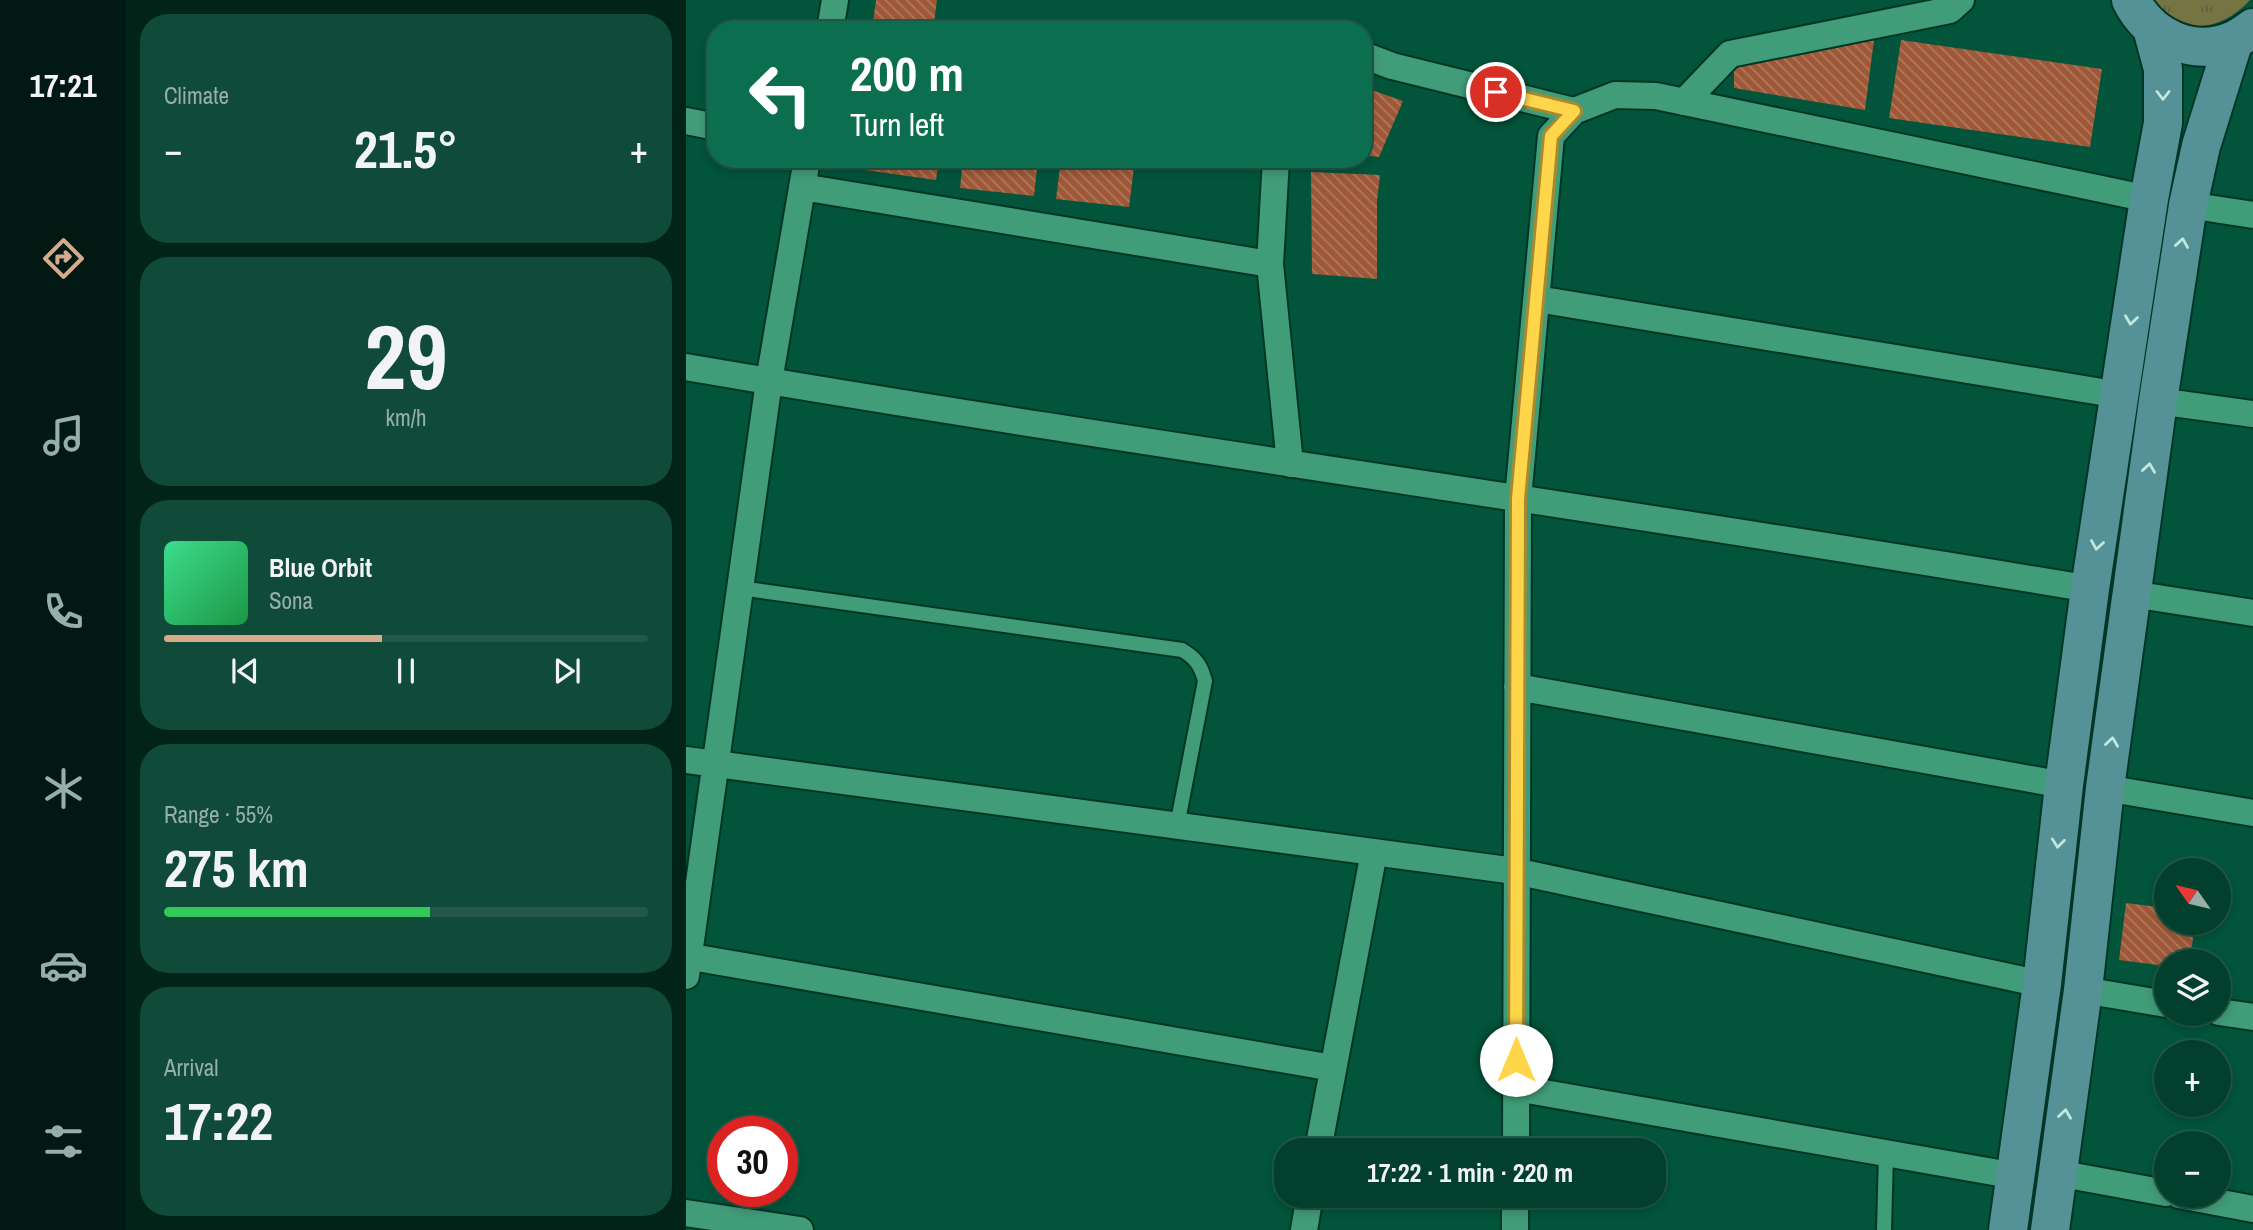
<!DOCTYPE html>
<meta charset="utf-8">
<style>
body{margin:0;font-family:"Archivo Narrow",sans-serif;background:#104a38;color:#f1f3f6;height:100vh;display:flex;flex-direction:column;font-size:26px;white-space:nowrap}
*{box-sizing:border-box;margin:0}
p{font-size:23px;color:#96afa9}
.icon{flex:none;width:38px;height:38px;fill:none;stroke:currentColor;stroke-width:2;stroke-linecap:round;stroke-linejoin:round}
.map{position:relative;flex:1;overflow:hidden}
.sheet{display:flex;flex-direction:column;gap:14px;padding:14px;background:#012318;width:560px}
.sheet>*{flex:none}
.guide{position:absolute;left:21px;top:21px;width:665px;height:147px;border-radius:28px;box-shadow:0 4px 10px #0003,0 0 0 2px #235848;background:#0b6e4f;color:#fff;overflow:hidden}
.needle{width:46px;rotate:304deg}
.buttons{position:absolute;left:1468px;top:858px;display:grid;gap:14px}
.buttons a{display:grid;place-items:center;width:77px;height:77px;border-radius:50%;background:#023f2c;box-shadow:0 4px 10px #0003,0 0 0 2px #235848;font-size:35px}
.speed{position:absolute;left:21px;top:1116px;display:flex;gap:14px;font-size:35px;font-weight:700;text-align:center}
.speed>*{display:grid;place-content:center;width:91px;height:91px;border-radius:50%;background:#023f2c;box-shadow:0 4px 10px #0003,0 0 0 2px #235848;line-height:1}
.speed .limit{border:10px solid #d22;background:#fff;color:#111}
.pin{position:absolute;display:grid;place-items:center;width:60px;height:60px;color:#fff;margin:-30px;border:4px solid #fff;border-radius:50%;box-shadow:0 2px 7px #0007}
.me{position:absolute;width:77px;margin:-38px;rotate:0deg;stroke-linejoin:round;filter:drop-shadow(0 0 5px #0008)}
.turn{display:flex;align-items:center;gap:24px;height:147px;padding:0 28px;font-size:32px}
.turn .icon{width:91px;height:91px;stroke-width:2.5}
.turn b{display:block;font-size:49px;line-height:60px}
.big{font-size:52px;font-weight:700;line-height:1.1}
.sheet .tile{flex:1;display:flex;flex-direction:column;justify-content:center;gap:10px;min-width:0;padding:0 24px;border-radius:28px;background:#104a38}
.sheet .dial{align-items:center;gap:0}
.dial b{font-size:91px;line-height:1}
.song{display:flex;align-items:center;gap:21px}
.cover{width:84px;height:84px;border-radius:10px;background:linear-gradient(135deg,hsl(150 70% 55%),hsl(140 70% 35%))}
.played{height:7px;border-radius:4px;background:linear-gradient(90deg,#d6ab8b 45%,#235848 45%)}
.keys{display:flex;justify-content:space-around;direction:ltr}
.heat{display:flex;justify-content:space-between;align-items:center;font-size:38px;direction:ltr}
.charge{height:10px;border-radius:5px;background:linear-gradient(90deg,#34c759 55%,#235848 0)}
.trip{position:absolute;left:588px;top:1138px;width:392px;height:70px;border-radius:28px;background:#023f2c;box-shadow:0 4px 10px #0003,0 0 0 2px #235848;font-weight:700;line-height:70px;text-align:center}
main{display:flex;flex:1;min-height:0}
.menu{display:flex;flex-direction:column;width:126px;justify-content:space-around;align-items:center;background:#011912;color:#96afa9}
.menu .icon{width:49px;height:49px}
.menu .active{color:#d6ab8b}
.menu b{font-size:32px;color:#f1f3f6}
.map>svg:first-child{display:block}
.grass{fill:url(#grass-tufts)}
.building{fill:url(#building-back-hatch)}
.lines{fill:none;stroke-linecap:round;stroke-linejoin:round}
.service-casing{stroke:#003625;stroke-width:18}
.minor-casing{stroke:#003625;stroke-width:30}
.secondary-casing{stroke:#003625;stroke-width:42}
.service{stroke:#419c79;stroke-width:14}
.minor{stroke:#419c79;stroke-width:26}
.secondary{stroke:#549298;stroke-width:38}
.oneway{stroke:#c1e8dd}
.route-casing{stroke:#a68a30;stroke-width:18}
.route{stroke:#ffd54a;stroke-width:12}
</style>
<main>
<nav class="menu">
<b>17:21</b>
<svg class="icon active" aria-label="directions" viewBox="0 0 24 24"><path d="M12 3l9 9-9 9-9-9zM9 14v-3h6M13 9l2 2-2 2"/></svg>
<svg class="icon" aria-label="music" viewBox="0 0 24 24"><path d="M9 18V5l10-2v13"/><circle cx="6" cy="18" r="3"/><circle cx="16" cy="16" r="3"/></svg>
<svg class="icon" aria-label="phone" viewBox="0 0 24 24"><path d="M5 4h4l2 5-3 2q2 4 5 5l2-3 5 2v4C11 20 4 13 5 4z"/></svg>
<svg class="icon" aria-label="climate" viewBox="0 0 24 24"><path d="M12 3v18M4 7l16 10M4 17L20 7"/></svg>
<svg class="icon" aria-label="car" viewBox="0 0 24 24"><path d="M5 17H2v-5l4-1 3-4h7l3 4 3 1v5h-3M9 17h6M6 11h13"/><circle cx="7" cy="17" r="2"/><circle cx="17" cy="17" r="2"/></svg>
<svg class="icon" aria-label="filters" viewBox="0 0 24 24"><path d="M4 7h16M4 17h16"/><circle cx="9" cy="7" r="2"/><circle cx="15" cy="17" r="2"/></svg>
</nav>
<section class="sheet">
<div class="tile"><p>Climate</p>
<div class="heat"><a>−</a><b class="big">21.5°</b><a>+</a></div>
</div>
<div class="tile dial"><b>29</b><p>km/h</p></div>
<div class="tile">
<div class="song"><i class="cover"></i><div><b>Blue Orbit</b><p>Sona</p></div></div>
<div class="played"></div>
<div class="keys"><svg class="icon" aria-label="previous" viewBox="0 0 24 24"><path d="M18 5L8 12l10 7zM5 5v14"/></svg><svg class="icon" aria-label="pause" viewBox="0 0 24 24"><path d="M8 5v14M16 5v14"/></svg><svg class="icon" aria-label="next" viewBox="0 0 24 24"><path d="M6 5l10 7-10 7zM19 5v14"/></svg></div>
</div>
<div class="tile"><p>Range · 55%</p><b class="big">275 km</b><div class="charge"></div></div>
<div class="tile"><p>Arrival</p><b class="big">17:22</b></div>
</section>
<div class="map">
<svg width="1567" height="1230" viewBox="0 0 1567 1230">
<defs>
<pattern id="grass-tufts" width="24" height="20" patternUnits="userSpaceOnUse" patternTransform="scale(1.75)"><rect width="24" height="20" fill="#777443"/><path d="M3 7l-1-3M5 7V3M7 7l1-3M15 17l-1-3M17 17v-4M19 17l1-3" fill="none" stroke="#5c6045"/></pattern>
<pattern id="building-back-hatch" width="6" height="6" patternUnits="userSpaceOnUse" patternTransform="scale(1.75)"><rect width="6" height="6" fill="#9e5838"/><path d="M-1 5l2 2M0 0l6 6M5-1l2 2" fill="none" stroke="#af795f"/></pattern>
</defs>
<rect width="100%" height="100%" fill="#02543b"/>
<path class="grass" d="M1469 0H1564C1537 30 1494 39 1469 0Z"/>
<path class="building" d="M190 0H251L247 30H186Z
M1168 36 1188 40 1179 110 1048 88V63Z
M1215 40 1416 69 1404 147 1203 118Z
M677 87 717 101 693 157 677 155Z
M166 159H253L250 180 165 168Z
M277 159H352L348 196 274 188Z
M375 159H449L443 207 370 199Z
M625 172 694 175 691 201V279L626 274Z
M1440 903 1480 908V922H1509L1504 961H1480V966L1433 960Z"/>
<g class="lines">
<g class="service-casing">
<path id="service" d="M54 588 496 650C510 658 515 666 519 681L491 826
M1198 1230 1200 1153"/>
</g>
<g class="minor-casing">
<path id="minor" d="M144 30 149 0
M677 55 706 66 888 111
M998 102 1044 54 1264 10 1275 0
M0 121 30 127
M590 159 584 264 604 464
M116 187 584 264
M1502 205 1567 215
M851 299 1434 395
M0 367C467 447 937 510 1404 589
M1472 401 1567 414
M1446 594 1567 613
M831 687 1378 785
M0 760 829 871 1356 984
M1419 788 1567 813
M0 956 647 1068
M0 976 83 381 121 159
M1397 990 1480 1004
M1533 1012 1567 1017
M830 1088 1330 1176
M632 1150 688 852
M830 1150 832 499 865 136 888 111 929 95 970 96 1463 199
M1371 1173 1480 1193
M1493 1195 1567 1209
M0 1213 114 1230
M618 1230 624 1195
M829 1230V1195"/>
</g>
<g class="secondary-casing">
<path id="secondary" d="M1445 0C1464 38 1508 58 1548 40 1555 37 1561 32 1567 28
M1322 1230 1356 984 1378 785 1404 589 1463 199 1477 123V69L1466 28
M1364 1230 1397 990 1419 788 1472 401 1502 205 1515 146 1548 40"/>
</g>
<use href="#service" class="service"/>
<use href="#minor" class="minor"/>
<use href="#secondary" class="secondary"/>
</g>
<defs><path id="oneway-chevron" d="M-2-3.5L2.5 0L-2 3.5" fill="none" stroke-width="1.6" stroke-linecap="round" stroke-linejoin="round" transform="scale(1.75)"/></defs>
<g class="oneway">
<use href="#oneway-chevron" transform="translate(1477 95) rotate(90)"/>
<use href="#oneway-chevron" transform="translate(1496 243) rotate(-81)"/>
<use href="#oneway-chevron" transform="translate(1445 320) rotate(98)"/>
<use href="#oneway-chevron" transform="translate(1463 468) rotate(-82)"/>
<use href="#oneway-chevron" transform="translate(1411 545) rotate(99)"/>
<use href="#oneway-chevron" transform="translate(1426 742) rotate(-82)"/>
<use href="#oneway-chevron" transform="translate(1372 843) rotate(96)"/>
<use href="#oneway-chevron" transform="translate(1379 1114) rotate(-82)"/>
</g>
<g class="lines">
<g class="route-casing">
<path id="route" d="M810 92 888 111 865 136 832 499 830 1060"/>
</g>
<use href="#route" class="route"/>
</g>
</svg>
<div class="buttons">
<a><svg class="needle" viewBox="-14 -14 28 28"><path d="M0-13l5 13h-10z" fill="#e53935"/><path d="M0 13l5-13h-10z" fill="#96afa9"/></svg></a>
<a><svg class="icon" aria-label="layers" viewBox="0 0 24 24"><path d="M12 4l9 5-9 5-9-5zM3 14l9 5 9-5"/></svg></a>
<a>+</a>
<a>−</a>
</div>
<div class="speed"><div class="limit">30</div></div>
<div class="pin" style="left:810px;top:92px;background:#d93025"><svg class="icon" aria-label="arrive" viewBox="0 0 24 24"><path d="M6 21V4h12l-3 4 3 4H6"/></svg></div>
<svg class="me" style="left:830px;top:1060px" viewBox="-20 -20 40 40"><circle r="19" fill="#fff"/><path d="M0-13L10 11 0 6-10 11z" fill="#ffd54a"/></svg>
<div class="trip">17:22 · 1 min · 220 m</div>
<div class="guide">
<div class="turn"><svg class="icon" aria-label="left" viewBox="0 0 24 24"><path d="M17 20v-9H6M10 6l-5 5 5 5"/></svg><div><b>200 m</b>Turn left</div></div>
</div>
</div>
</main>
